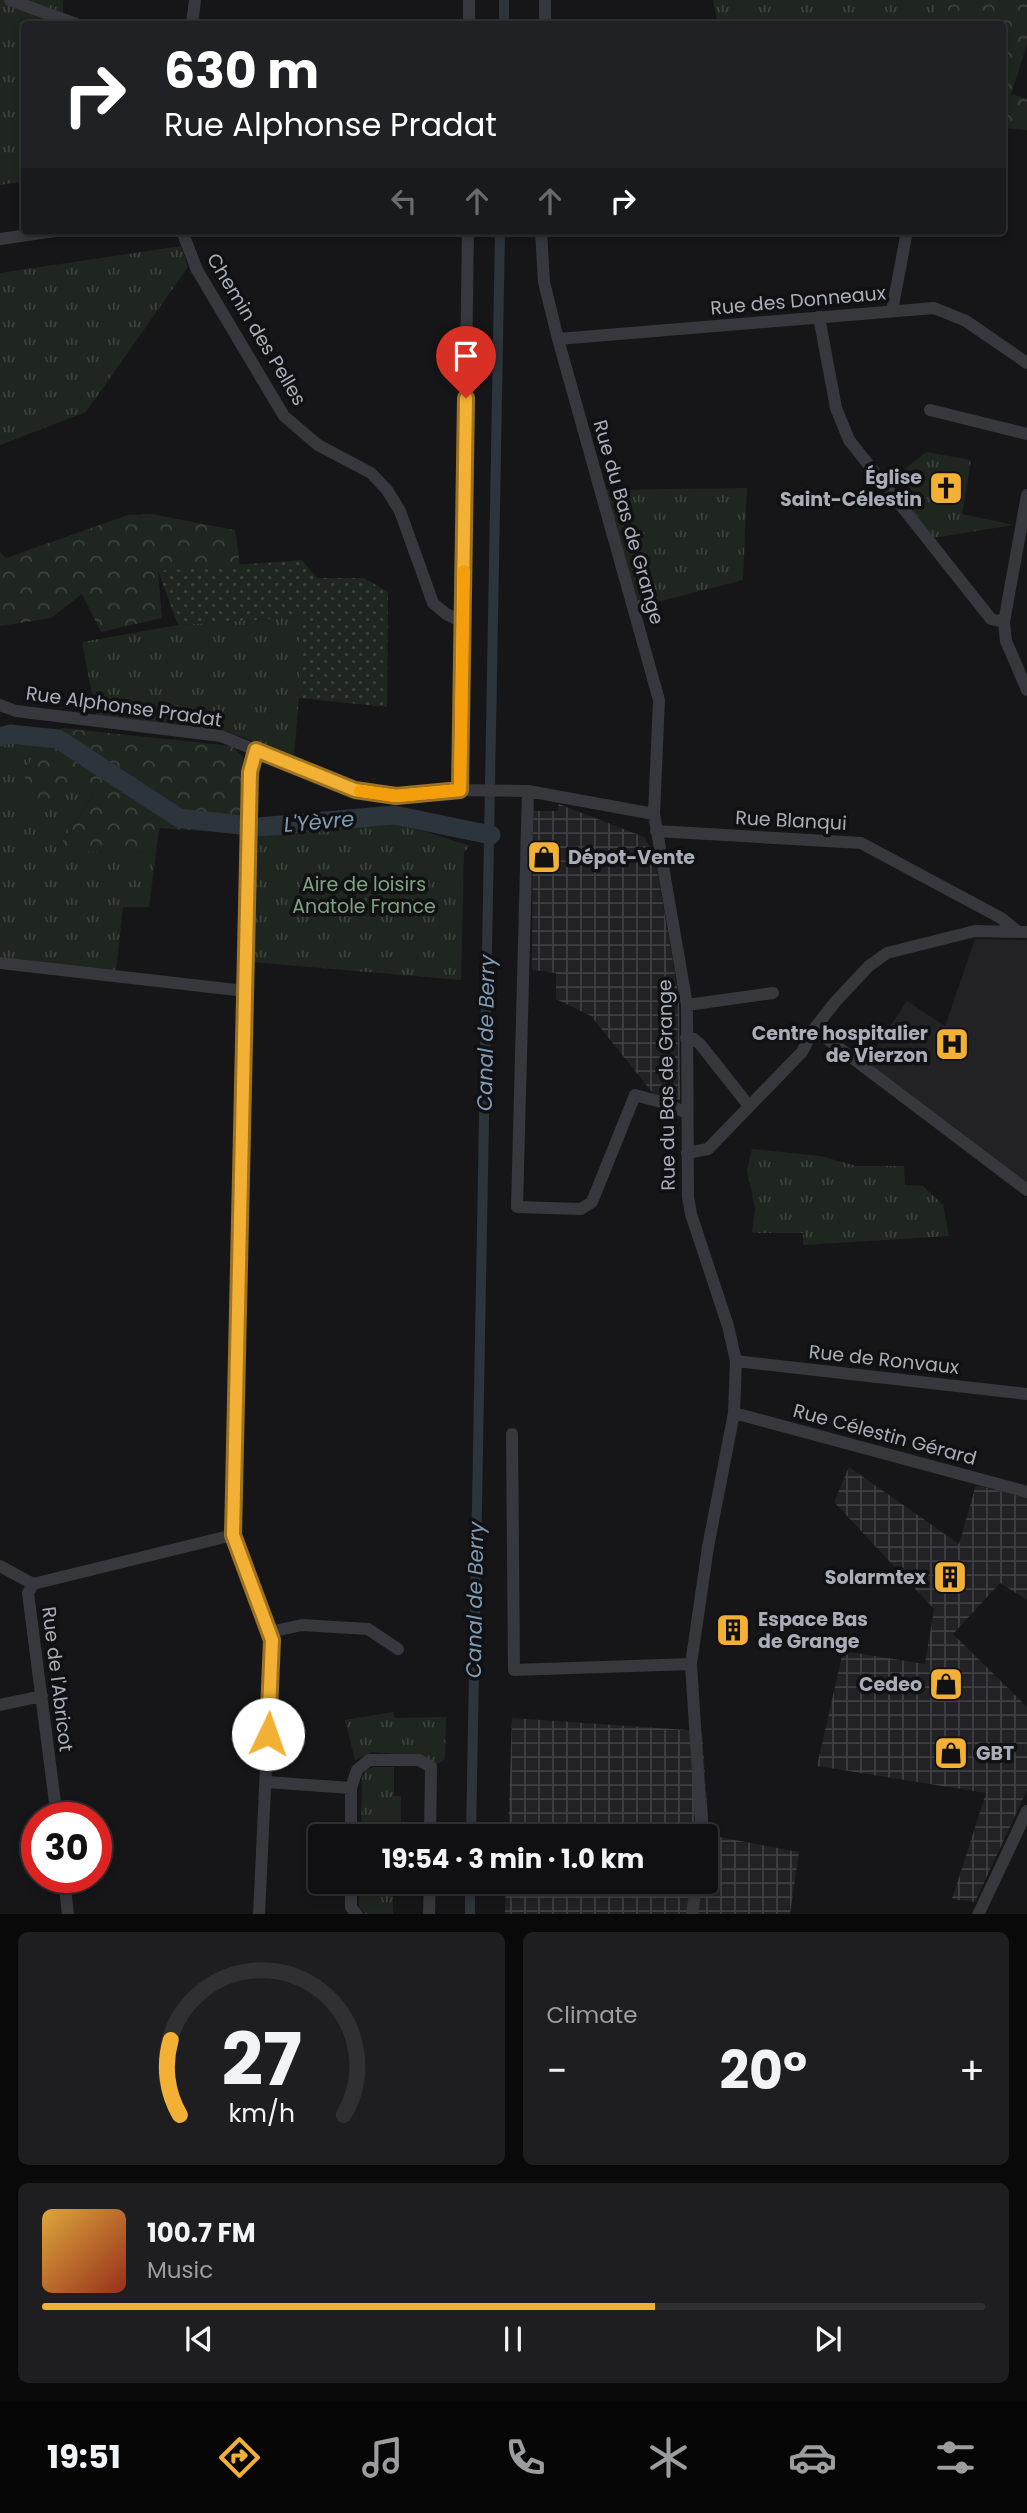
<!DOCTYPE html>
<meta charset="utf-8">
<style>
body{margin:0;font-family:Poppins,sans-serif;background:#1e1e20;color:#f1f3f6;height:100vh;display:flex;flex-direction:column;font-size:26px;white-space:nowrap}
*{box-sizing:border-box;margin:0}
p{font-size:23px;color:#9c9d9f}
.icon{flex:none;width:38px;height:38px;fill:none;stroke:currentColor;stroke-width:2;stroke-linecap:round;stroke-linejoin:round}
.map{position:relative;height:1914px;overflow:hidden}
.details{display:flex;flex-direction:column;gap:18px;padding:18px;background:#09090a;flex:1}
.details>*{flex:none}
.top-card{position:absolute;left:21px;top:21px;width:985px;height:214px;border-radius:7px;box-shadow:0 4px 10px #0003,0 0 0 2px #303032;background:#202124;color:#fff;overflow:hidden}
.speed{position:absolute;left:21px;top:1802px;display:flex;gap:14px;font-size:35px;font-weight:700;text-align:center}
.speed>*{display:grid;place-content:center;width:91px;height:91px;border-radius:50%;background:#101012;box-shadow:0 4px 10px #0003,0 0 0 2px #303032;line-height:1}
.speed .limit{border:10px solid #d22;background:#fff;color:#111}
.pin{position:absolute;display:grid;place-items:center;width:60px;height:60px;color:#fff;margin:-72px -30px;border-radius:50% 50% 50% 0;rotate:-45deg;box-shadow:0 0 7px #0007}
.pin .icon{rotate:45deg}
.me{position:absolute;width:77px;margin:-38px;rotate:3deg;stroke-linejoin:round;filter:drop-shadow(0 0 5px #0008)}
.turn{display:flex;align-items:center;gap:24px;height:147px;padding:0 28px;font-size:32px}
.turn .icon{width:91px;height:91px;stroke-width:2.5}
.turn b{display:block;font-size:49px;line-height:60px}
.lanes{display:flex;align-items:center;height:66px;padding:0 28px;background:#0003;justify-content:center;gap:35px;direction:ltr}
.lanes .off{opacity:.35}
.big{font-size:52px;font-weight:700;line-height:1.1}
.details .widget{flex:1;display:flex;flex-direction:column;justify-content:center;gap:10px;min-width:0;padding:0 24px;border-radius:10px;background:#1e1e20}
.details .dial{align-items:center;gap:0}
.dial svg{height:182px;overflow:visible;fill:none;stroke:#303032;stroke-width:7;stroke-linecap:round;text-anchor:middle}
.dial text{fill:#f1f3f6;stroke:none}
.song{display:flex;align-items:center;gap:21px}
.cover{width:84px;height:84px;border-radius:10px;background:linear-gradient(135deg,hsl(40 70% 55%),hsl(10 70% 35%))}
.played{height:7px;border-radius:4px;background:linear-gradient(90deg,#f2b134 65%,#303032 65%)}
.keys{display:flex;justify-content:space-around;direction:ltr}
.heat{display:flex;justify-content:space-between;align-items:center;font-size:38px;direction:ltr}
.details .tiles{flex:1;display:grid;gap:18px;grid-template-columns:1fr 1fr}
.widget:last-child{grid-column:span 2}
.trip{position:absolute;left:308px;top:1824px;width:410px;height:70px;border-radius:7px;background:#101012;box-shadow:0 4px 10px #0003,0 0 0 2px #303032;font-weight:700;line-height:70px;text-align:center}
.tabs{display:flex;height:112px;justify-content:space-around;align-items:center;background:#060607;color:#9c9d9f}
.tabs .icon{width:49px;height:49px}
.tabs .selected{color:#f2b134}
.tabs b{font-size:32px;color:#f1f3f6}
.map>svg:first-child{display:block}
.built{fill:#222225}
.industrial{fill:url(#industrial-grid)}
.grass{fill:url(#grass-tufts)}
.forest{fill:url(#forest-crowns)}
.garden{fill:url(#garden-dots)}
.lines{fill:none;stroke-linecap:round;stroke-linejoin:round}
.canal{stroke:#2c353c;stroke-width:10}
.river{stroke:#2c353c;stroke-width:19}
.street{stroke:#37383d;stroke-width:12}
.route-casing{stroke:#9d7322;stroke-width:18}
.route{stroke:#f2b134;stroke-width:12}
.slow{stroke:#f59e0b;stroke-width:12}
.labels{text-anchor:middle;stroke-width:7;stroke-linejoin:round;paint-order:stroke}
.street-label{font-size:19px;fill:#a8adb8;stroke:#111113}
.poi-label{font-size:19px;font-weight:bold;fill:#a8adb8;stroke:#111113;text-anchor:end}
.park-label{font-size:19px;fill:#7fa381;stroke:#111113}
.water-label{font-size:21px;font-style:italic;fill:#7f9bb3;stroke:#111113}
</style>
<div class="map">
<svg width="1027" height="1915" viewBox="0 0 1027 1915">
<defs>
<pattern id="industrial-grid" width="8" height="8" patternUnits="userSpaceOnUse" patternTransform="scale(1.75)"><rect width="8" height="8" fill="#222225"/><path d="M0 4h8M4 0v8" fill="none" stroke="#3f3f43"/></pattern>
<pattern id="grass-tufts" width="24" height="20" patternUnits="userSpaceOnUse" patternTransform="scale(1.75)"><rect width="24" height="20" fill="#1e261f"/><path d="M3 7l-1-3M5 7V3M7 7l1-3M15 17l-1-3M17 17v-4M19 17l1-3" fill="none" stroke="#3c433d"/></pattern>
<pattern id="forest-crowns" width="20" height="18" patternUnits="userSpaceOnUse" patternTransform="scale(1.75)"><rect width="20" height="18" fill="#1e261f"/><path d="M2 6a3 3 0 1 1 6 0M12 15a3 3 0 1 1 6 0" fill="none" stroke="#3c433d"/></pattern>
<pattern id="garden-dots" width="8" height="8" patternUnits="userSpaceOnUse" patternTransform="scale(1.75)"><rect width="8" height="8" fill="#1e261f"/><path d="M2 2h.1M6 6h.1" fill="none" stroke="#3c433d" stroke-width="1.8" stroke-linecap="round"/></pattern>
</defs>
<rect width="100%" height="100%" fill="#161618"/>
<path class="built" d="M975 939 1027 940V1185L866 1062 907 1001 945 1026Z"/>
<path class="industrial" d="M559 804 644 837 654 853 679 997 680 1100 656 1097 591 1016 556 999V973L532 970 533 811H557Z
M849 1467 959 1544 976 1485 1027 1498V1600L1000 1583 953 1634 1027 1707V1790L975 1902 952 1899 986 1793 817 1766 843 1651 925 1664 934 1609 834 1502Z
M512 1718 702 1731 709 1835 799 1852 790 1914 505 1915 506 1881H705V1836H508Z"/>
<path class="grass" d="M0 0H63V24H24V181L0 185Z
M713 0H936L933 24H718Z
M181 246 188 267 86 412 0 445V273Z
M926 452 971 460 962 514 1014 525 933 538 912 511 920 504 896 476Z
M747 488 743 580 638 607 605 490Z
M299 617V698L294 756 225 731 96 715 82 642 178 625Z
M9 742 35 746 20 794 39 812 72 780 93 796 56 850 156 853 149 907H123L116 972 0 959V746Z
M369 818 427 832 470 846 464 852 461 980 252 962 254 842 252 838Z
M752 1149 820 1156 857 1166H904L905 1185 923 1186 943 1205 949 1236 803 1245V1233H752L755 1208 747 1170Z
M393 1712 395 1718 446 1717 445 1759 436 1765 421 1757 372 1752 355 1760 345 1720Z
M374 1767H394V1796H401V1836H361L362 1777 366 1770Z
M359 1881H393V1914H365L359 1908Z"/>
<path class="forest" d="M936 0H1027V44L1011 94 1027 99V130L1003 128V24H933Z
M151 514 235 530 240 565 158 572 162 618 101 632 82 594 51 618 0 626V552L6 558 128 515Z
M62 728 232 746 243 757 240 834 159 828 156 853 56 851 93 796 72 780 39 812 20 794 35 746Z"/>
<path class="garden" d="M302 560 317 578H364L388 592 387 707 299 698V617L178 625 158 571Z"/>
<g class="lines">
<path class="canal" d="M504 24V0
M471 1836 500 231
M470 1915V1881"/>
<path class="river" d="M0 737 10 734 58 739 179 818 259 827 394 815 491 835"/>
<path class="street" d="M10 0 76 24
M469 0V24
M192 24 195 0
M545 24V0
M182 231 197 270 284 416 318 445 371 473 387 490 400 511 433 603 446 614 463 622
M541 231 544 282 558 339 659 700 654 814 687 1005 688 1197 691 1214 728 1326 736 1361 734 1413 708 1547 691 1664 702 1836
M0 239 55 231
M892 311 907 231
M819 317 836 408 849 440 991 619 1004 622
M558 339 934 308 966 321 1027 363
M930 410 1027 434
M1027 495 1004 622 1006 641 1027 690
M0 705 16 711 221 736 355 790 396 796 460 790 528 791 654 814
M256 750 250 771 248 814 233 1535 272 1640 259 1915
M460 790 468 231
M528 791 517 1207 581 1209 592 1202 635 1095 668 1104 686 1113
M656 831 861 843 1001 918 1018 932H1027
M0 963 245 991
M687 1005 773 993
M814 1029 1027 1190
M686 1038 694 1039 700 1044 749 1106
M687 1153 708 1149 802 1052 814 1029 836 1001 869 966 887 953 975 931 1018 932
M736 1361 1027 1394
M734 1413 1027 1492
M512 1434 514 1670 691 1664
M0 1566 33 1584
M270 1632 302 1625 368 1629 398 1649
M0 1705 42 1696
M266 1782 351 1788
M57 1818 28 1593 33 1584 233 1535
M351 1836V1788L357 1770 369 1760H419L431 1767 430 1836
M64 1878 68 1915
M351 1881V1907L357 1915
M429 1915 430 1881
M692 1915 697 1881
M978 1915 1027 1811"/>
</g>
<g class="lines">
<g class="route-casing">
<path id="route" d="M268 1734 272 1640 233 1535 250 772 256 750 355 790 396 796 460 790 466 398"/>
</g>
<use href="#route" class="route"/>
<path class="slow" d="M360 791 396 796 460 790 464 571"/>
</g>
<defs>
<g id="church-square" transform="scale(1.75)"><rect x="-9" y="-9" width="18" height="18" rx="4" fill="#f2b134" stroke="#111113"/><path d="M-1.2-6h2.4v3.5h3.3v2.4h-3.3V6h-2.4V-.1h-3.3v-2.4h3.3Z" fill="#111"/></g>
<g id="shop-square" transform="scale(1.75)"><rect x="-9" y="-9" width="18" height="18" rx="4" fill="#f2b134" stroke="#111113"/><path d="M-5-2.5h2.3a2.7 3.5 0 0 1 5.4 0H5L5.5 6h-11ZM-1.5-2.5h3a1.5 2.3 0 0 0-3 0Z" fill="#111"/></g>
<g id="hospital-square" transform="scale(1.75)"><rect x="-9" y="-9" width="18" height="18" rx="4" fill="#f2b134" stroke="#111113"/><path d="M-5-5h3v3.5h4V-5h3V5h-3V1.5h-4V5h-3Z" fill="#111"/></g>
<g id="building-square" transform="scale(1.75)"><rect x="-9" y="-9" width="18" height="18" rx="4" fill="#f2b134" stroke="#111113"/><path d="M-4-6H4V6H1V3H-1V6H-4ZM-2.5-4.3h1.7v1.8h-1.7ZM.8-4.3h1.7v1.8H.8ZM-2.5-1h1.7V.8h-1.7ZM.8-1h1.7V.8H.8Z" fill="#111"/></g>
</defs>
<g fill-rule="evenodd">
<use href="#church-square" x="946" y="488"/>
<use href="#shop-square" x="544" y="857"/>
<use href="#hospital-square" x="952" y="1044"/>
<use href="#building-square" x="950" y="1577"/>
<use href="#building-square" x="733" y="1630"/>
<use href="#shop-square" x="946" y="1684"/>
<use href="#shop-square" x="951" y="1753"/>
</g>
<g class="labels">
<g class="street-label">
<text transform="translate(798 300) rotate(-5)" y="7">Rue des Donneaux</text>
<text transform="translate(257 329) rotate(59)" y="7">Chemin des Pelles</text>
<text transform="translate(629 522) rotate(74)" y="7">Rue du Bas de Grange</text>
<text transform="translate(124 706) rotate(8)" y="7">Rue Alphonse Pradat</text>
<text transform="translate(791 820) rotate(3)" y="7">Rue Blanqui</text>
<text transform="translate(666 1085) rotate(-91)" y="7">Rue du Bas de Grange</text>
<text transform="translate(884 1359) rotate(6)" y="7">Rue de Ronvaux</text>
<text transform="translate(885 1434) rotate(15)" y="7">Rue Célestin Gérard</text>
<text transform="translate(58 1679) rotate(83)" y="7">Rue de l'Abricot</text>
</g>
<g class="poi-label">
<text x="922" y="484">Église<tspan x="922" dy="22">Saint-Célestin</tspan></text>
<text x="568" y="864" text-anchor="start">Dépot-Vente</text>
<text x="928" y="1040">Centre hospitalier<tspan x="928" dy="22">de Vierzon</tspan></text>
<text x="926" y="1584">Solarmtex</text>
<text x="758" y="1626" text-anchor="start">Espace Bas<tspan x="758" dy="22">de Grange</tspan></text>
<text x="922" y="1691">Cedeo</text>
<text x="976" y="1760" text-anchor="start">GBT</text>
</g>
<g class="park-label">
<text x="364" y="891">Aire de loisirs<tspan x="364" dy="22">Anatole France</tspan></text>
</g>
<g class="water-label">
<text transform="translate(319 822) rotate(-5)" y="7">L'Yèvre</text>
<text transform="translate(486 1033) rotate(-89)" y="7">Canal de Berry</text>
<text transform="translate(475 1600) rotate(-89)" y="7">Canal de Berry</text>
</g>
</g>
</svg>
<div class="speed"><div class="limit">30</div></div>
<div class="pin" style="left:466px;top:398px;background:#d93025"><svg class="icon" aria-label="arrive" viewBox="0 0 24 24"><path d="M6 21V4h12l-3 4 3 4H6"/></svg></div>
<svg class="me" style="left:268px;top:1734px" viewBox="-20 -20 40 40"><circle r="19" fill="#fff"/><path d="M0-13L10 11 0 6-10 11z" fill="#f2b134"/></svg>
<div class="trip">19:54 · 3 min · 1.0 km</div>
<div class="top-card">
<div class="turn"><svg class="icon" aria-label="right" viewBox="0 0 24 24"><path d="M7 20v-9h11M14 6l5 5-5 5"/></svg><div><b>630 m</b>Rue Alphonse Pradat</div></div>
<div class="lanes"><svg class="icon off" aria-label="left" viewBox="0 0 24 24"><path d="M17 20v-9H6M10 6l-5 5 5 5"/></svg><svg class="icon off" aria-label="ahead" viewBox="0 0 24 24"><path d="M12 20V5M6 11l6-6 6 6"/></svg><svg class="icon off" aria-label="ahead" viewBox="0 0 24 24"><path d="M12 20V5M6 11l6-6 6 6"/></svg><svg class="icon" aria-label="right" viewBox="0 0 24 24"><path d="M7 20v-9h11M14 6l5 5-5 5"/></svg></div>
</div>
</div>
<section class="details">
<div class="tiles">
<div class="widget dial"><svg viewBox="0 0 100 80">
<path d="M14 69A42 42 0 1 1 86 69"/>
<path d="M14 69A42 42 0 0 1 10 36" stroke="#f2b134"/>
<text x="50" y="56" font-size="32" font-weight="700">27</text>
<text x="50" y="72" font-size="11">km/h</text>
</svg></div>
<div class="widget"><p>Climate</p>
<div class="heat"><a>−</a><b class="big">20°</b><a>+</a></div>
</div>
<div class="widget">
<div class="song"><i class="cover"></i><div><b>100.7 FM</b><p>Music</p></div></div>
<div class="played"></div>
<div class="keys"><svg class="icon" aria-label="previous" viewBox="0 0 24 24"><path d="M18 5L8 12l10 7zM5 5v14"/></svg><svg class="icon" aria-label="pause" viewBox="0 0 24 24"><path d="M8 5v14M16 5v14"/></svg><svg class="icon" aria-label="next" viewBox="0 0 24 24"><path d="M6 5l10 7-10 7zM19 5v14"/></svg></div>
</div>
</div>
</section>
<nav class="tabs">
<b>19:51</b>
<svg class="icon selected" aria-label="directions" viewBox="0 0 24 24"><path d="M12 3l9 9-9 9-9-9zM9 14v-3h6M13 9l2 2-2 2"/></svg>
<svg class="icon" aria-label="music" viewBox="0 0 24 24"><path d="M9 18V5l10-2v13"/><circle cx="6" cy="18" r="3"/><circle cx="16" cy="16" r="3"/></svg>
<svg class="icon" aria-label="phone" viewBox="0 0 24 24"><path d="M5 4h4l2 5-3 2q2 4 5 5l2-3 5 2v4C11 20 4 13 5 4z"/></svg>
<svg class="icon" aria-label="climate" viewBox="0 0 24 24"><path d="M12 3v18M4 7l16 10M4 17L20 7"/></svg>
<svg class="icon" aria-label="car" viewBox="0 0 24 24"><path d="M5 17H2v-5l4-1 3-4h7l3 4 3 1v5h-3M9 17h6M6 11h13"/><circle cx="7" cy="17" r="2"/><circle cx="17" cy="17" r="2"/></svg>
<svg class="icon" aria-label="filters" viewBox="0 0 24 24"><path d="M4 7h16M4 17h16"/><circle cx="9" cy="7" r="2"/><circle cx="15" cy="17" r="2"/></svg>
</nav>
